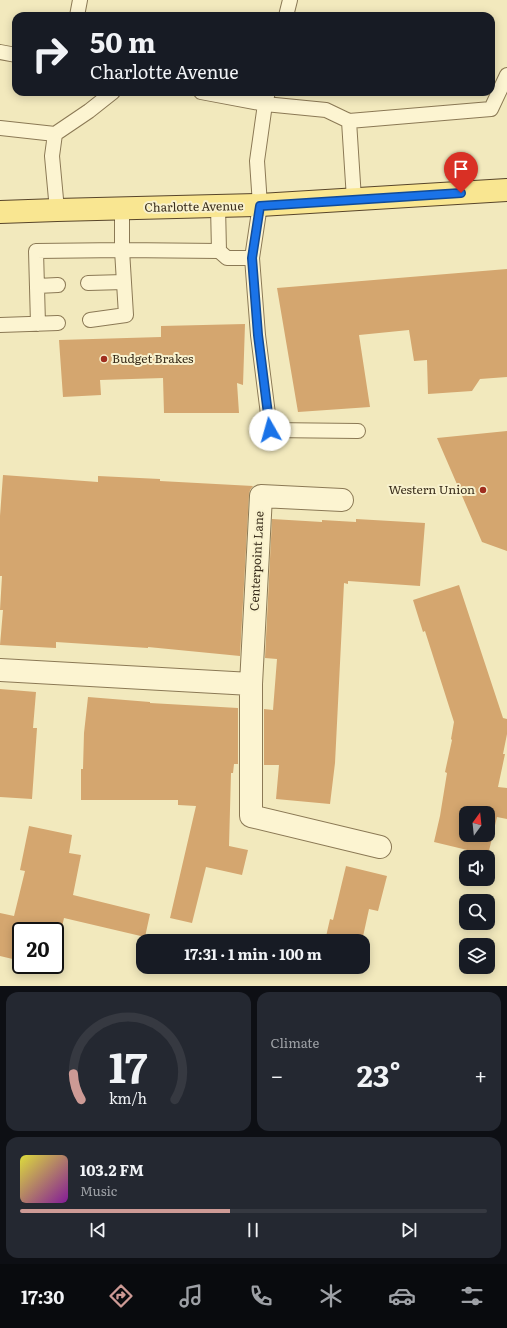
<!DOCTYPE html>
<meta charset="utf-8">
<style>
body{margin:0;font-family:Literata,serif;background:#242831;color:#f1f3f6;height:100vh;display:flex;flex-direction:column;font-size:15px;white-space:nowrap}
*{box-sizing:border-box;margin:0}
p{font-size:13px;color:#9ea1a6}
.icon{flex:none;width:22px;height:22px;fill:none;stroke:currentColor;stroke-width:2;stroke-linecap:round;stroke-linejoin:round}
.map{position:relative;height:986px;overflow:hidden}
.sheet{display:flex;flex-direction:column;gap:6px;padding:6px;background:#0d0f14;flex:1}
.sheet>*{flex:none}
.banner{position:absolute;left:12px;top:12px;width:483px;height:84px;border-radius:12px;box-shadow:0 2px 10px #0003;background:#171b24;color:#f1f3f6;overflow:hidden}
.needle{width:26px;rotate:15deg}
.fabs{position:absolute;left:459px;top:806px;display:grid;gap:8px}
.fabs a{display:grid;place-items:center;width:36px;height:36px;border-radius:8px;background:#171b24;box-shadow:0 2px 10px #0003;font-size:20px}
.speed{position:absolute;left:12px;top:922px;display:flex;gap:8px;font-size:20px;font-weight:700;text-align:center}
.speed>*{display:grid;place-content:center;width:52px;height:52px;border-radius:50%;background:#171b24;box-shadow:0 2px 10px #0003;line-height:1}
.speed .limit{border:2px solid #111;border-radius:6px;background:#fff;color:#111}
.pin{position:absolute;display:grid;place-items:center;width:34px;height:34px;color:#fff;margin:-41px -17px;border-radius:50% 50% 50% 0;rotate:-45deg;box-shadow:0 0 4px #0007}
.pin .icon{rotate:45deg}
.me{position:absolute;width:44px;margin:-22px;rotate:353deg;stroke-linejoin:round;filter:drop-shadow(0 0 3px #0008)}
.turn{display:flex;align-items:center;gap:14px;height:84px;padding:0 12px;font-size:18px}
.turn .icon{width:52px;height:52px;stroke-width:2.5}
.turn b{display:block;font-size:28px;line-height:34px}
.big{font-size:30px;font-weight:700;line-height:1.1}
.sheet .card{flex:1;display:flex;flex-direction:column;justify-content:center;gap:6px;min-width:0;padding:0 14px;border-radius:12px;background:#242831}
.sheet .dial{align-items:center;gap:0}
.dial svg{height:104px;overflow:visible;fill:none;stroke:#363941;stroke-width:7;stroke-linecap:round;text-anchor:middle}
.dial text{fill:#f1f3f6;stroke:none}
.song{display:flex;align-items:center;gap:12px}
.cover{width:48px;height:48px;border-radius:6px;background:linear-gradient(135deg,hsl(60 70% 55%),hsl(290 70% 35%))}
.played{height:4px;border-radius:2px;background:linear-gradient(90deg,#cd9a95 45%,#363941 45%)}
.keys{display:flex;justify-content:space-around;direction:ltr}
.heat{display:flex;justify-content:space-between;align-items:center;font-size:22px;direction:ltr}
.sheet .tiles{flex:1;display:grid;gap:6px;grid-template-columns:1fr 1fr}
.card:last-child{grid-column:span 2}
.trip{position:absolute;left:136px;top:934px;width:234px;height:40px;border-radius:12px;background:#171b24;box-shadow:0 2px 10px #0003;font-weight:700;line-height:40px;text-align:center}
.tab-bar{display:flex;height:64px;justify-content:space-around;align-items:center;background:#090b0e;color:#9ea1a6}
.tab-bar .icon{width:28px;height:28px}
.tab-bar .on{color:#cd9a95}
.tab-bar b{font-size:18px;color:#f1f3f6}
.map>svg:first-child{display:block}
.building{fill:#d4a66f;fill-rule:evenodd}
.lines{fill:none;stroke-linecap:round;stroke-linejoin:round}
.lane-casing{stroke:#8b7955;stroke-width:16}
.street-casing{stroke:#8b7955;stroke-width:24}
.primary-casing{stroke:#58452a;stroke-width:24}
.lane{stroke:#fcf4d1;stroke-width:14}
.street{stroke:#fcf4d1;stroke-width:22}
.primary{stroke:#f9e691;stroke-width:22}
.route-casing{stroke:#114b97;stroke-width:10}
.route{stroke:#1a73e8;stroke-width:7}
.poi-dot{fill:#a02e1f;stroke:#f8f1cd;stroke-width:1.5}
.labels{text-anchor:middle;stroke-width:4;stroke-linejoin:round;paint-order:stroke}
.street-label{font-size:12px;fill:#392d1b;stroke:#f8f1cd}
.poi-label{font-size:12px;fill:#392d1b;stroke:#f8f1cd;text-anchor:start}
</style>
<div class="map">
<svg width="507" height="986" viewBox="0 0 507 986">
<rect width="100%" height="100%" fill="#f2e9bd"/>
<path class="building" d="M507 269V377L480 379 472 391 428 394 427 360 414 361 409 330 359 335 370 407 298 412 277 288Z
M245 324 243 385 237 383 239 413H164L163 378 100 380 101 395 63 397 59 340 161 337V326Z
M507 431V551L482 542 437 438Z
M3 475 98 482V476L160 479V481L253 486 250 490 249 495 240 656 148 647V648L56 642V648L0 645 3 610H0L2 576H0V516Z
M272 519 322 522V520L356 522V519L425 523 420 586 348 581V584L344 583 335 763 330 804 276 799 279 765H264V709L273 710 277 659 265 658Z
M459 585 503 718 507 719V734L503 754H505L498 787 507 788V819L497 817 488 855 434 842 440 816 447 773 445 772 452 740 451 739 454 722 425 631 423 632 413 600ZM466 813H488V835H466Z
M0 689 36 692 33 728H37L32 799 0 797Z
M88 697 150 702V703L238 708V764H234L233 773H231L229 846 248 850 242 875 206 867 192 923 170 918 196 806 178 805V800H81V769H83L84 733Z
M29 826 72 835 69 853 81 855 73 895 150 914 145 937 64 918 55 956V931H21V961L0 956V913L14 916 25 871 20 870Z
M346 866 387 876 378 911 369 909 362 941H325L330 919 333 920Z"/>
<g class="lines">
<g class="lane-casing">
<path id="lane" d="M77 16 80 0
M286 16 290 0
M0 52 16 55
M201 92 265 104 268 92
M349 121 326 110 265 104 257 161 260 205 252 258 258 335 270 430 358 431
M0 128 55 134
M354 199 349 121 491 109 507 75
M57 210 52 156 55 134 89 111 113 92
M219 251 227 258H252
M88 283 124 282
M37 286 58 285
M90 320 126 315 122 250V208
M38 324 36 251 122 250 219 251 218 206
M0 325 58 323"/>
</g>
<g class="street-casing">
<path id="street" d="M0 670 251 684V816L380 847
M251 684 261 496 342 500"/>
</g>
<g class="primary-casing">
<path id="primary" d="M0 212 57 210 260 205 507 190"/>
</g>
<use href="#lane" class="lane"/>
<use href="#street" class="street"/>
<use href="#primary" class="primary"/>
</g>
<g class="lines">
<g class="route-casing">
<path id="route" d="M270 430 258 335 252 258 260 206 461 193"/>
</g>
<use href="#route" class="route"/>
</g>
<g class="poi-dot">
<circle cx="104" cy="359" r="4"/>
<circle cx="483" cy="490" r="4"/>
</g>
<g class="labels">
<g class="street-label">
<text transform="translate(194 207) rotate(-1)" y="4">Charlotte Avenue</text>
<text transform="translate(257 561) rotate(-87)" y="4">Centerpoint Lane</text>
</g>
<g class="poi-label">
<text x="112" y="363">Budget Brakes</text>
<text x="475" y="494" text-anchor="end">Western Union</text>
</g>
</g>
</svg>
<div class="fabs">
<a><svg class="needle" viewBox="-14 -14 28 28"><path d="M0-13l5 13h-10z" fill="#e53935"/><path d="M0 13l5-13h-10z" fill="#9ea1a6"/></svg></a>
<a><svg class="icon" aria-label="sound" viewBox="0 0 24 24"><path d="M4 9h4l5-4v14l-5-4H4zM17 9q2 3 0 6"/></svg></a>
<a><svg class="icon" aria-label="search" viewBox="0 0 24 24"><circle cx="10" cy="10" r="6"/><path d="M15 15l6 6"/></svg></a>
<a><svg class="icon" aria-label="layers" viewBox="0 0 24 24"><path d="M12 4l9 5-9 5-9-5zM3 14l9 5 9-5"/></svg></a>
</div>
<div class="speed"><div class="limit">20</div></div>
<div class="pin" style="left:461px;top:193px;background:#d93025"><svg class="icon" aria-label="arrive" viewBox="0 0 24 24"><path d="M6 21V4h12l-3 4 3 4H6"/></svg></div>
<svg class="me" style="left:270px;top:430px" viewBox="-20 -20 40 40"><circle r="19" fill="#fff"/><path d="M0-13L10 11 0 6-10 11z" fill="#1a73e8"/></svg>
<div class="trip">17:31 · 1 min · 100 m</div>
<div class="banner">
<div class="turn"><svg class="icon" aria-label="right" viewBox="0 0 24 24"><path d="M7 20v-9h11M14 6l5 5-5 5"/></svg><div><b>50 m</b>Charlotte Avenue</div></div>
</div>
</div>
<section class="sheet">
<div class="tiles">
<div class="card dial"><svg viewBox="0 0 100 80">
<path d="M14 69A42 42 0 1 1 86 69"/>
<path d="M14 69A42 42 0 0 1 8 49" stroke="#cd9a95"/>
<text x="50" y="56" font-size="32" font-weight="700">17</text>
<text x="50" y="72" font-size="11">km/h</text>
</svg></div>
<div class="card"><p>Climate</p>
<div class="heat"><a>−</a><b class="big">23°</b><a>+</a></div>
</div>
<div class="card">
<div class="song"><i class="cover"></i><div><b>103.2 FM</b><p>Music</p></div></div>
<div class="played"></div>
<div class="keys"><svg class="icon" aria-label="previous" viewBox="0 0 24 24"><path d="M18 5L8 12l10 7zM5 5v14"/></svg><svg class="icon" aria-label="pause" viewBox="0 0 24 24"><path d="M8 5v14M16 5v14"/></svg><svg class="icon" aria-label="next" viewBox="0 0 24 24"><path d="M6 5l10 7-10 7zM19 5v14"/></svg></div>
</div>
</div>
</section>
<nav class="tab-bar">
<b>17:30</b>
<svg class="icon on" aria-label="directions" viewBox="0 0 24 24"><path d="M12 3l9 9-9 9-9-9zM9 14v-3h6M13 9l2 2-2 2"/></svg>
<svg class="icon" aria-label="music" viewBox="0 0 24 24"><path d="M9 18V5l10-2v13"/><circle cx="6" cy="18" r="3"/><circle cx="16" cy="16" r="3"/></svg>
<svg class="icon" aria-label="phone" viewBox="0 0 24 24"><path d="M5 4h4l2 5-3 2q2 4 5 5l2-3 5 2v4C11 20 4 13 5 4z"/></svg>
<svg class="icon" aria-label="climate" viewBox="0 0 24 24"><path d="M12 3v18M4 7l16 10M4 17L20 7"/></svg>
<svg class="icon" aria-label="car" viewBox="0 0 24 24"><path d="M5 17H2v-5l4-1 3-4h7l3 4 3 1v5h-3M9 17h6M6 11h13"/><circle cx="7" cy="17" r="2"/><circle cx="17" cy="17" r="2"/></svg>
<svg class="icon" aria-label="filters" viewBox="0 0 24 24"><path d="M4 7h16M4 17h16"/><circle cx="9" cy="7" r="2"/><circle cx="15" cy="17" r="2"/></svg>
</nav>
